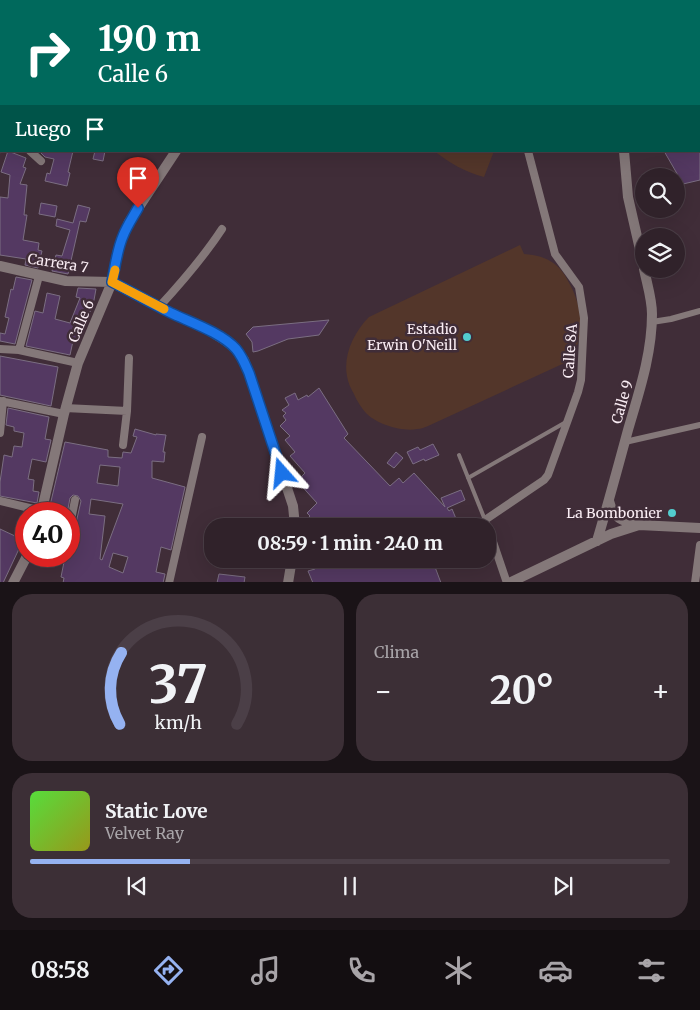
<!DOCTYPE html>
<html lang="es">
<meta charset="utf-8">
<style>
body{margin:0;font-family:Merriweather,serif;background:#3c2f36;color:#f1f3f6;height:100vh;display:flex;flex-direction:column;font-size:19px;white-space:nowrap}
*{box-sizing:border-box;margin:0}
p{font-size:16px;color:#a8a4a8}
.icon{flex:none;width:28px;height:28px;fill:none;stroke:currentColor;stroke-width:2;stroke-linecap:round;stroke-linejoin:round}
.map{position:relative;height:582px;overflow:hidden}
.drawer{display:flex;flex-direction:column;gap:12px;padding:12px;background:#1a1317;flex:1}
.drawer>*{flex:none}
.banner{position:absolute;left:0px;top:0px;width:700px;height:152px;box-shadow:0 5px 20px #0002,0 0 0 1px #4b3f47;background:#00695c;color:#fff;overflow:hidden}
.buttons{position:absolute;left:635px;top:168px;display:grid;gap:10px}
.buttons a{display:grid;place-items:center;width:50px;height:50px;border-radius:50%;background:#30222a;box-shadow:0 5px 20px #0002,0 0 0 1px #4b3f47;font-size:25px}
.speed{position:absolute;left:15px;top:502px;display:flex;gap:10px;font-size:25px;font-weight:700;text-align:center}
.speed>*{display:grid;place-content:center;width:65px;height:65px;border-radius:50%;background:#30222a;box-shadow:0 5px 20px #0002,0 0 0 1px #4b3f47;line-height:1}
.speed .limit{border:8px solid #d22;background:#fff;color:#111}
.pin{position:absolute;display:grid;place-items:center;width:42px;height:42px;color:#fff;margin:-51px -21px;border-radius:50% 50% 50% 0;rotate:-45deg;box-shadow:0 0 5px #0007}
.pin .icon{rotate:45deg}
.me{position:absolute;width:55px;margin:-28px;rotate:342deg;stroke-linejoin:round;filter:drop-shadow(0 0 4px #0008)}
.turn{display:flex;align-items:center;gap:18px;height:105px;padding:0 15px;font-size:22px}
.turn .icon{width:65px;height:65px;stroke-width:2.5}
.turn b{display:block;font-size:35px;line-height:42px}
.then{display:flex;align-items:center;height:48px;padding:0 15px;background:#0003;gap:10px;font-size:19px}
.big{font-size:38px;font-weight:700;line-height:1.1}
.drawer .card{flex:1;display:flex;flex-direction:column;justify-content:center;gap:8px;min-width:0;padding:0 18px;border-radius:20px;background:#3c2f36}
.drawer .dial{align-items:center;gap:0}
.dial svg{height:130px;overflow:visible;fill:none;stroke:#4b3f47;stroke-width:7;stroke-linecap:round;text-anchor:middle}
.dial text{fill:#f1f3f6;stroke:none}
.song{display:flex;align-items:center;gap:15px}
.cover{width:60px;height:60px;border-radius:8px;background:linear-gradient(135deg,hsl(110 70% 55%),hsl(60 70% 35%))}
.played{height:5px;border-radius:2px;background:linear-gradient(90deg,#95b2f1 25%,#4b3f47 25%)}
.keys{display:flex;justify-content:space-around;direction:ltr}
.heat{display:flex;justify-content:space-between;align-items:center;font-size:28px;direction:ltr}
.drawer .tiles{flex:1;display:grid;gap:12px;grid-template-columns:1fr 1fr}
.card:last-child{grid-column:span 2}
.trip{position:absolute;left:204px;top:518px;width:292px;height:50px;border-radius:20px;background:#30222a;box-shadow:0 5px 20px #0002,0 0 0 1px #4b3f47;font-weight:700;line-height:50px;text-align:center}
.menu{display:flex;height:80px;justify-content:space-around;align-items:center;background:#130e11;color:#a8a4a8}
.menu .icon{width:35px;height:35px}
.menu .on{color:#95b2f1}
.menu b{font-size:22px;color:#f1f3f6}
.map>svg:first-child{display:block}
.green{fill:#53362a}
.building{fill:#543962;stroke:#7b6e82;fill-rule:evenodd}
.lines{fill:none;stroke-linecap:round;stroke-linejoin:round}
.service{stroke:#847879;stroke-width:4}
.pedestrian{stroke:#847879;stroke-width:6}
.minor{stroke:#847879;stroke-width:8}
.tertiary{stroke:#847879;stroke-width:10}
.route-casing{stroke:#114b97;stroke-width:12}
.route{stroke:#1a73e8;stroke-width:9}
.slow{stroke:#f59e0b;stroke-width:9}
.poi-dot{fill:#52cdce;stroke:#402d38;stroke-width:2}
.labels{text-anchor:middle;stroke-width:5;stroke-linejoin:round;paint-order:stroke}
.street-label{font-size:14px;fill:#faedf4;stroke:#402d38}
.poi-label{font-size:14px;fill:#faedf4;stroke:#402d38;text-anchor:end}
</style>
<div class="map">
<svg width="700" height="583" viewBox="0 0 700 583">
<rect width="100%" height="100%" fill="#402d38"/>
<path class="green" d="M434 151H494L484 177C465 172 450 163 434 151Z
M520 245 524 254C533 255 542 256 550 261 558 265 564 273 568 281 583 307 585 333 571 360L428 426C425 427 421 429 417 429 402 432 377 424 367 414 362 409 357 401 354 394 351 389 348 383 347 376 343 355 354 332 369 317Z"/>
<path class="building" d="M8 151 26 158 23 167 26 168 20 184 27 185 24 215H27L23 240 39 243 38 250 42 251 38 268 25 265 26 259 0 255V197L8 198 10 175 1 172Z
M39 151H73L68 172 70 173 67 186 45 181 47 173 50 174 54 159 45 157Z
M95 151H105L103 161 93 159Z
M664 151H700V180L683 184Z
M41 203 57 206 55 217 39 214Z
M78 205 90 208 86 222 80 221 68 274 52 271 56 255 62 256 70 230 56 226 57 219 73 223Z
M16 277 32 280 15 344 0 341V333L5 334 9 318 5 317 11 289 13 290Z
M78 288 96 289 94 300 90 312H89L77 342 73 341 70 355 26 346 35 311 43 313 47 293 60 296 55 319 70 323 80 298 76 297Z
M329 320 319 335 288 339 258 351 253 352 252 342 246 334 253 327Z
M0 356 58 367 51 406 0 395Z
M319 388 348 434 344 438 390 486 399 478 403 483 414 473 445 507 441 498 461 490 465 500 447 508 449 511 452 509 459 526H304L308 522 306 520 310 516 307 513 317 503 297 481 305 473 290 456 295 452 285 440 290 436 280 426 286 420 283 416 286 413 282 410 289 405 285 398 295 393 298 400 307 395 308 397Z
M8 408 49 417 45 439 51 440 46 462 32 459 28 479 34 480 33 491 39 492 37 503 0 496V482L4 455 12 457 14 446 22 447 24 433 14 431V427L6 425Z
M135 429 156 435V434L166 435 163 452H165L164 462 152 461V478L185 487 171 550 161 547 156 572 165 574 163 583H63L64 578 61 577 64 562 67 559 69 556V536L73 534 74 532 81 501 78 496 73 495 70 498 67 514H48L65 442 108 450V457L122 458 123 452 131 453 137 437 133 436ZM100 465 120 467 118 486 97 483ZM91 499 123 504 102 560 100 559 105 516 89 514ZM113 553 128 557 123 573 109 567Z
M433 444 439 455 425 461 424 459 413 464 407 452 418 447 420 450Z
M396 452 403 458 394 468 387 463Z
M19 526 26 529V534L3 583H0V529L15 536Z
M312 559H432L441 583H313L308 571 315 569Z
M219 574 245 577 244 583H217Z"/>
<g class="lines">
<path class="service" d="M459 455 485 520
M468 478 566 422"/>
<path class="pedestrian" d="M652 322 671 319 700 311
M625 442 700 425"/>
<path class="minor" d="M219 0 223 1
M0 149 1 148
M30 151 41 161
M159 307C183 281 203 258 222 229
M0 349 19 350 78 363
M19 350 39 276
M0 401 64 414
M65 408 127 411
M0 433 3 401
M123 445 127 411 129 358
M0 501 42 511
M487 526 485 520 544 480 548 475 578 392 581 380 584 318 579 287 555 254 528 151
M488 527 507 583
M69 530 75 500
M54 556 59 558 63 556
M169 583 202 437
M695 583 700 545"/>
<path class="tertiary" d="M64 0 65 1
M642 0 648 1
M195 1 196 0
M633 1V0
M699 35 700 37
M0 76 1 75
M624 151 628 197 644 267
M0 266 66 281 112 282 159 307 210 331 226 341 235 348 244 360 249 373 293 506 295 526
M609 501C613 518 622 521 638 525
M41 514 64 414 78 363 112 282 118 250 123 236 129 222 176 151
M597 541C608 504 618 467 628 430 639 392 652 354 652 314 652 299 647 284 644 269
M13 583 27 556
M288 583 292 559
M509 583 611 534 639 525 700 528"/>
</g>
<g class="lines">
<g class="route-casing">
<path id="route" d="M138 208C133 217 127 226 123 236 117 250 115 267 112 282 132 292 151 303 171 313 190 322 222 333 236 349 242 356 245 364 249 373L282 473"/>
</g>
<use href="#route" class="route"/>
<path class="slow" d="M115 270 112 282 164 309"/>
</g>
<g class="poi-dot">
<circle cx="467" cy="337" r="5"/>
<circle cx="672" cy="513" r="5"/>
</g>
<g class="labels">
<g class="street-label">
<text transform="translate(58 263) rotate(9)" y="5">Carrera 7</text>
<text transform="translate(81 321) rotate(-67)" y="5">Calle 6</text>
<text transform="translate(570 351) rotate(-86)" y="5">Calle 8A</text>
<text transform="translate(622 402) rotate(-74)" y="5">Calle 9</text>
</g>
<g class="poi-label">
<text x="457" y="334">Estadio<tspan x="457" dy="16">Erwin O'Neill</tspan></text>
<text x="662" y="518">La Bombonier</text>
</g>
</g>
</svg>
<div class="buttons">
<a><svg class="icon" aria-label="search" viewBox="0 0 24 24"><circle cx="10" cy="10" r="6"/><path d="M15 15l6 6"/></svg></a>
<a><svg class="icon" aria-label="layers" viewBox="0 0 24 24"><path d="M12 4l9 5-9 5-9-5zM3 14l9 5 9-5"/></svg></a>
</div>
<div class="speed"><div class="limit">40</div></div>
<div class="pin" style="left:138px;top:208px;background:#d93025"><svg class="icon" aria-label="arrive" viewBox="0 0 24 24"><path d="M6 21V4h12l-3 4 3 4H6"/></svg></div>
<svg class="me" style="left:282px;top:473px" viewBox="-20 -20 40 40"><path d="M0-17L14 15 0 8-14 15z" fill="#1a73e8" stroke="#fff" stroke-width="4"/></svg>
<div class="trip">08:59 · 1 min · 240 m</div>
<div class="banner">
<div class="turn"><svg class="icon" aria-label="right" viewBox="0 0 24 24"><path d="M7 20v-9h11M14 6l5 5-5 5"/></svg><div><b>190 m</b>Calle 6</div></div>
<div class="then">Luego<svg class="icon" aria-label="arrive" viewBox="0 0 24 24"><path d="M6 21V4h12l-3 4 3 4H6"/></svg></div>
</div>
</div>
<section class="drawer">
<div class="tiles">
<div class="card dial"><svg viewBox="0 0 100 80">
<path d="M14 69A42 42 0 1 1 86 69"/>
<path d="M14 69A42 42 0 0 1 15 25" stroke="#95b2f1"/>
<text x="50" y="56" font-size="32" font-weight="700">37</text>
<text x="50" y="72" font-size="11">km/h</text>
</svg></div>
<div class="card"><p>Clima</p>
<div class="heat"><a>−</a><b class="big">20°</b><a>+</a></div>
</div>
<div class="card">
<div class="song"><i class="cover"></i><div><b>Static Love</b><p>Velvet Ray</p></div></div>
<div class="played"></div>
<div class="keys"><svg class="icon" aria-label="previous" viewBox="0 0 24 24"><path d="M18 5L8 12l10 7zM5 5v14"/></svg><svg class="icon" aria-label="pause" viewBox="0 0 24 24"><path d="M8 5v14M16 5v14"/></svg><svg class="icon" aria-label="next" viewBox="0 0 24 24"><path d="M6 5l10 7-10 7zM19 5v14"/></svg></div>
</div>
</div>
</section>
<nav class="menu">
<b>08:58</b>
<svg class="icon on" aria-label="directions" viewBox="0 0 24 24"><path d="M12 3l9 9-9 9-9-9zM9 14v-3h6M13 9l2 2-2 2"/></svg>
<svg class="icon" aria-label="music" viewBox="0 0 24 24"><path d="M9 18V5l10-2v13"/><circle cx="6" cy="18" r="3"/><circle cx="16" cy="16" r="3"/></svg>
<svg class="icon" aria-label="phone" viewBox="0 0 24 24"><path d="M5 4h4l2 5-3 2q2 4 5 5l2-3 5 2v4C11 20 4 13 5 4z"/></svg>
<svg class="icon" aria-label="climate" viewBox="0 0 24 24"><path d="M12 3v18M4 7l16 10M4 17L20 7"/></svg>
<svg class="icon" aria-label="car" viewBox="0 0 24 24"><path d="M5 17H2v-5l4-1 3-4h7l3 4 3 1v5h-3M9 17h6M6 11h13"/><circle cx="7" cy="17" r="2"/><circle cx="17" cy="17" r="2"/></svg>
<svg class="icon" aria-label="filters" viewBox="0 0 24 24"><path d="M4 7h16M4 17h16"/><circle cx="9" cy="7" r="2"/><circle cx="15" cy="17" r="2"/></svg>
</nav>
